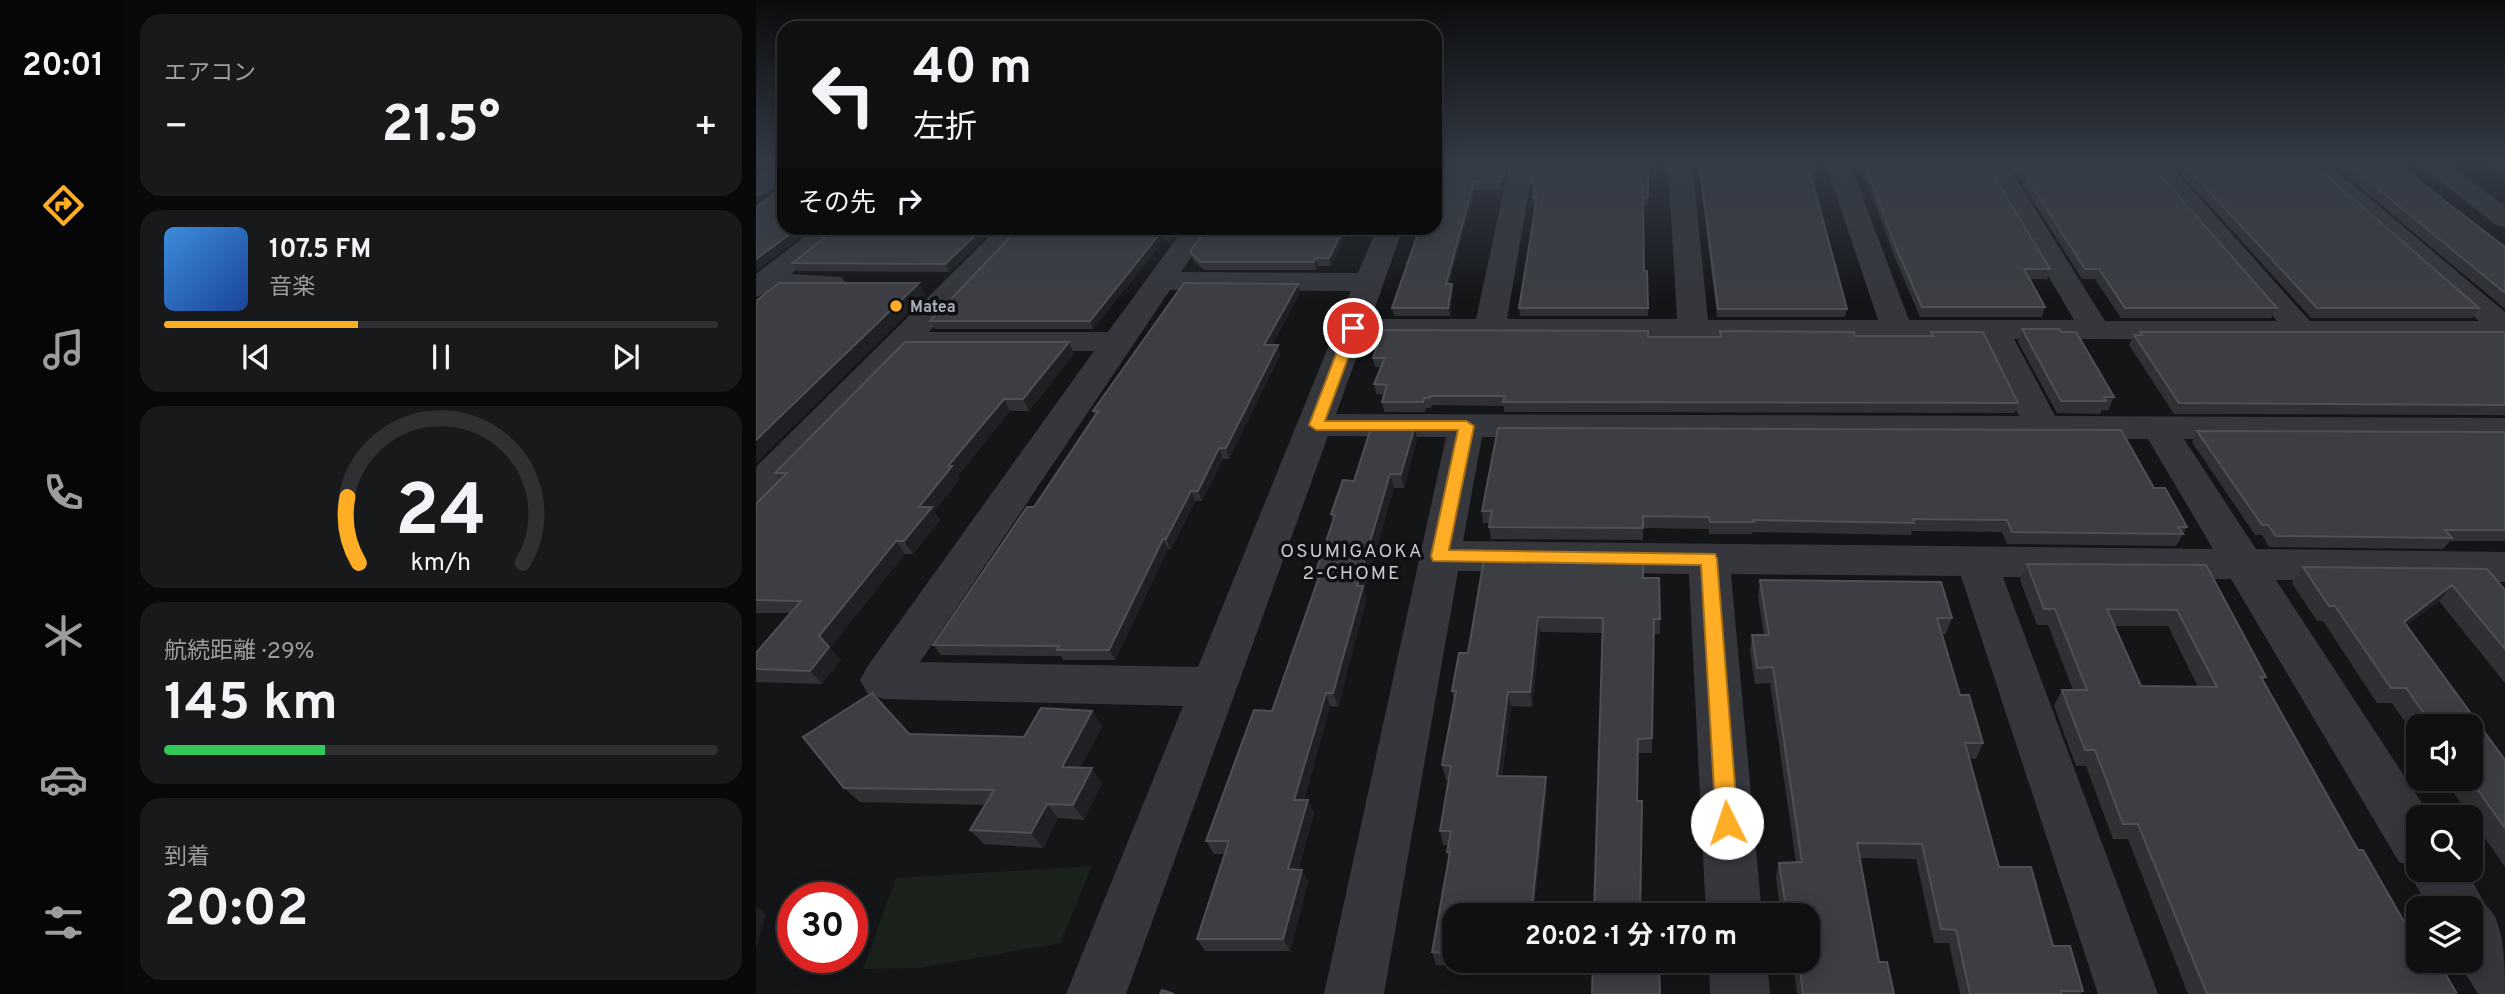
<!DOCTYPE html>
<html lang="ja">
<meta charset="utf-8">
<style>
body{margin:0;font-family:Overpass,"Noto Sans JP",sans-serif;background:#18191a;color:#f1f3f6;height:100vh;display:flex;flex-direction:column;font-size:26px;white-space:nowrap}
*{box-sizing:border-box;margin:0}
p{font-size:23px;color:#9b9d9f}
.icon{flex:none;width:38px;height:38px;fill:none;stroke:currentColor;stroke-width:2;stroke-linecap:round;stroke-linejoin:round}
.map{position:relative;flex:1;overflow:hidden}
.drawer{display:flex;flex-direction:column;gap:14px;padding:14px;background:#080909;width:630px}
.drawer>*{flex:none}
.top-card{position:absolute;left:21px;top:21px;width:665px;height:214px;border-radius:21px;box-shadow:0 4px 18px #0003,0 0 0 2px #2f3031;background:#0f1011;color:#f1f3f6;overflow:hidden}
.controls{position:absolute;left:1650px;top:714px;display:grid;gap:14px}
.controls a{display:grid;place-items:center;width:77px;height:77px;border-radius:14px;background:#0f1011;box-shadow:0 4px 18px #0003,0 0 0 2px #2f3031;font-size:35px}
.speed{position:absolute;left:21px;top:882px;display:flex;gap:14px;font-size:35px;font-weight:700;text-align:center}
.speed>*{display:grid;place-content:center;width:91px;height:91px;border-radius:50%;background:#0f1011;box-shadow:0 4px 18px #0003,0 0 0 2px #2f3031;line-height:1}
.speed .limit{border:10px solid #d22;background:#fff;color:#111}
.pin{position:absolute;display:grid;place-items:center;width:60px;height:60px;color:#fff;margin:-30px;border:4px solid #fff;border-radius:50%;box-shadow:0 2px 7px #0007}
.me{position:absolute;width:77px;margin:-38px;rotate:356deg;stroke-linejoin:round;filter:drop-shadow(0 0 5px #0008)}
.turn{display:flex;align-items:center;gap:24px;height:147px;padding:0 21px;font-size:32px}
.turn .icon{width:91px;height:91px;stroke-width:2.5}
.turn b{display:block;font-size:49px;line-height:60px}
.then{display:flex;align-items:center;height:66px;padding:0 21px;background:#0003;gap:14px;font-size:26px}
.big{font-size:52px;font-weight:700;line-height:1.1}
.drawer .card{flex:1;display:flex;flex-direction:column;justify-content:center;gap:10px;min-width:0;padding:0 24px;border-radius:21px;background:#18191a}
.drawer .dial{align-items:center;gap:0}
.dial svg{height:182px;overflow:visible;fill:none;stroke:#2f3031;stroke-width:7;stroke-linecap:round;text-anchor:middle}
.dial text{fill:#f1f3f6;stroke:none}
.song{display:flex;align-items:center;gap:21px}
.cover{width:84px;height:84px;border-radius:10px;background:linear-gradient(135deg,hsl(210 70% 55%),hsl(220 70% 35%))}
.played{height:7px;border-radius:4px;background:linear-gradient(90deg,#ffad24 35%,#2f3031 35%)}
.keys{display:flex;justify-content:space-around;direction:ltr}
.heat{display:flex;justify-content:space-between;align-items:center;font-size:38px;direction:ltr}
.charge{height:10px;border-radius:5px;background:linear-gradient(90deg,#34c759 29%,#2f3031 0)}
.trip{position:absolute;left:686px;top:903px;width:378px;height:70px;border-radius:21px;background:#0f1011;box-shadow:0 4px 18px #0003,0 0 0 2px #2f3031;font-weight:700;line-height:70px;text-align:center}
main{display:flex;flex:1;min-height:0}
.menu{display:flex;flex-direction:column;width:126px;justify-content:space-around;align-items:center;background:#060607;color:#9b9d9f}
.menu .icon{width:49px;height:49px}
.menu .on{color:#ffad24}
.menu b{font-size:32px;color:#f1f3f6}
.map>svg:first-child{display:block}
.green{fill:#1a221b}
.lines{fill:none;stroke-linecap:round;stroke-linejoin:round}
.minor{fill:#35373c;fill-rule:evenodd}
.wall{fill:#303135;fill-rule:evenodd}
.shaded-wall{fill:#1f2023}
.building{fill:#3c3e43;stroke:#4d5055;stroke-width:2;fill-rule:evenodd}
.route{fill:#ffad24;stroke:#a67017;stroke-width:2}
.poi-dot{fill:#ffad24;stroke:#101012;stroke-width:2.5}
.labels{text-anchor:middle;stroke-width:7;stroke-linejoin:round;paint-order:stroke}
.far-poi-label{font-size:16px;font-weight:bold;fill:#a5acb8;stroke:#101012;text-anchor:start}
.neighbourhood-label{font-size:19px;letter-spacing:2px;fill:#c6cbd4;stroke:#101012}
</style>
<main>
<nav class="menu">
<b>20:01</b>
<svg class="icon on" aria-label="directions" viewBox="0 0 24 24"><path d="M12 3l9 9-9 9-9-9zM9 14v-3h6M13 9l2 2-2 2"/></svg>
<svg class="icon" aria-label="music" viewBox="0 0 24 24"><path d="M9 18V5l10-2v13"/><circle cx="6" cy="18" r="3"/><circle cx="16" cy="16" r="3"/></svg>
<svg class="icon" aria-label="phone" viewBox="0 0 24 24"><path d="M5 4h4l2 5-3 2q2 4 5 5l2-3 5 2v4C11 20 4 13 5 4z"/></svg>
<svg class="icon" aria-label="climate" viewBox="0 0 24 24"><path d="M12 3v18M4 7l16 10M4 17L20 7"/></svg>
<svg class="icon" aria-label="car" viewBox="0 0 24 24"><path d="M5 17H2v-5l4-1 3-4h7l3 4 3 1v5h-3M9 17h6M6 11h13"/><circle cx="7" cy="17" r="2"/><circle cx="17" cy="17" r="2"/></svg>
<svg class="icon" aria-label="filters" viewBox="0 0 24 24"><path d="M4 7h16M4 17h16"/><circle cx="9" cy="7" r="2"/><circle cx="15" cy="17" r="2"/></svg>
</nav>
<section class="drawer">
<div class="card"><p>エアコン</p>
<div class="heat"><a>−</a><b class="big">21.5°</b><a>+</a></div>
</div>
<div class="card">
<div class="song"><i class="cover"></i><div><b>107.5 FM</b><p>音楽</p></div></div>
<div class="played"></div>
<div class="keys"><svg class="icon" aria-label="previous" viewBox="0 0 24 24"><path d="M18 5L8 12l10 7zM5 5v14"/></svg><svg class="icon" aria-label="pause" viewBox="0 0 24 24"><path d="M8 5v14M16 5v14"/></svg><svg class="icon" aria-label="next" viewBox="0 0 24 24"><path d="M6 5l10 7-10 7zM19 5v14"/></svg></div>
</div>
<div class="card dial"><svg viewBox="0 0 100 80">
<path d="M14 69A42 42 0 1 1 86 69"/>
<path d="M14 69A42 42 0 0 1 9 40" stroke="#ffad24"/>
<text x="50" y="56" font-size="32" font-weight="700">24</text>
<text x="50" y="72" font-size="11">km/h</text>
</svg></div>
<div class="card"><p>航続距離 · 29%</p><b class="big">145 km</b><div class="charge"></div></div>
<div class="card"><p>到着</p><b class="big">20:02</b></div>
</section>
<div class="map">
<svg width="1749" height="994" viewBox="0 0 1749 994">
<rect width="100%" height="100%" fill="#141517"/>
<path class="green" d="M336 866 304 943 163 968 107 969 140 878Z"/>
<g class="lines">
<path class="minor" d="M754 161H778L751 319H921L912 161H936L952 320H1122L1069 161H1093L1153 320H1318L1225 161H1249L1349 321H1521L1385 161H1410L1554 321H1723L1542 161H1569L1749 312V340L1258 339 1299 416 1749 418V440L1428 439 1500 549 1749 552V582L1520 580 1675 817H1662V870H1710L1730 906C1749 918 1749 970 1749 994H1722L1702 961H1715V908H1672L1652 870 1654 866 1643 862 1475 579 1247 577 1402 994H1342L1205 576 975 574 1006 915H950L933 574 702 571 628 994H568L690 437 572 436 370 994H310L427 706 127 699 111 693 104 680 111 667 338 351H155L13 498 0 502V467L242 228H271L173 332H352L428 228H455L425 272 602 273 621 228H647L615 319H720ZM414 290 595 291 442 667 164 662ZM608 337 1226 339 1263 416 580 414ZM726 437 1392 439 1457 549 707 541Z
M1659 161H1687L1749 206V227L1740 225Z
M28 163V181L9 194 0 197V178L19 165Z
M60 228H90L35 274 85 277 90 283 85 289 75 292H14L0 297V274Z
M953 961H1011L1014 994H954Z"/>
</g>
<path class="wall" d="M686 161H753L745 190H719L693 284 697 292 694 316H638L636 308Z
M892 161V205H887L888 271H891L892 316H764L763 308 780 205H777V198L778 190H776L775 182Z
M942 161H1051L1091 309 1089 317H961Z
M1103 161H1229L1294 269 1291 279H1273L1289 307 1286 317H1164L1139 258Z
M1252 161H1392L1521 308 1515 318H1365L1339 279H1326Z
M1414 161H1554L1723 308 1716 318H1555Z
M1573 161H1643L1649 166 1647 169 1749 247V309Z
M1727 161H1749V171H1742Z
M239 228 193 272 42 271 37 263Z
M263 228H426L414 243 409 239 337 329H179L174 321Z
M451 228H594L575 266H562L560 270H448L437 260 434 252Z
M544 293 516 345H522L524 355 473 459H467L446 501H439L415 549H412L359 660H307L305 656 185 655 177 645 278 507 339 415 337 411Z
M1266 329 1305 332 1358 397 1352 410H1346L1344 414 1301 413 1262 342Z
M964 331 1099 336H1174L1175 332 1262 403 1259 413 748 412V406L676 405 675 408H670L669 412H628L626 402 628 395 620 394 618 384 625 367H619L617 358 892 337H964Z
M1384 332H1749V415L1418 414 1373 345 1378 335H1383Z
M318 354 273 411H254L202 476 204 479 178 511 184 520 157 554H149L74 648 85 660 66 684 0 682V653L34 613H0V504L24 479 19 473Z
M1441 431 1749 432V541H1694L1687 549 1513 547 1506 535H1499L1436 442Z
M661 439 648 488H638L608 591 610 600 582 707 574 706 548 800H552L558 813 542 870H546L552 882 534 951H449L441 939 469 854H458L450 841 516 711 561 581 559 574 577 521 575 514 598 481Z
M1398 488 1431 527 1420 546 1251 544 1246 532 1156 531 1155 535 997 532 996 534H953V529L887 528V540L735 539 733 527 734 523H727L726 511Z
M728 559 887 578 904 619V634H898L896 753H882L881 801 884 915 846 633 784 632 776 707 755 706 746 776 791 791 698 915V961H762L761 968 680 965 676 952 693 860 691 852 692 845H687L684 831 693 780H690L686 765 698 700 696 691 712 653Z
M1271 564 1450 565 1510 677 1507 680 1662 961 1701 994H1432L1372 839H1357L1330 766H1320L1298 706 1306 690H1317L1292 625H1281L1264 580ZM1358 626H1412L1442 687 1385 686Z
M1547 567 1749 590V683L1683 601 1651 625 1749 760V867L1688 779H1715V726H1662V741L1636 703H1621L1567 621H1561L1536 583Z
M1004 580 1196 618 1190 634H1186L1204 695 1227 743 1220 759 1213 758 1243 867 1327 991 1325 994H1204L1193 943H1178L1160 859 1103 858 1123 962 1138 994H1041L1037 961H1052V915H1025L1020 877 1023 863 1040 862 1014 683 999 684 994 651 996 635H1008L1002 596Z
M336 711 346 727 324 767 346 783 328 820 302 818 287 848 228 844 214 830 229 805 104 802 88 788 153 734 268 737Z"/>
<path class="shaded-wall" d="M751 161H753L745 190 744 182Z
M718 182 719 190 691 292 690 284Z
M42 228H57L0 271V259Z
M227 228H239L193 272 189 264Z
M417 228H426L414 243 411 235Z
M588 228H594L575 266 573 258Z
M406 231 409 239 337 329 334 321Z
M560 258 562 266 560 270 558 262Z
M163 283 170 296 0 463V440Z
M542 284 544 293 511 355 508 345Z
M696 284 697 292 694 316 692 308Z
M313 342 318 354 273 411 267 399Z
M522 345 524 355 473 459 470 448Z
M248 399 254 411 202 476 204 479 178 511 184 520 157 554 148 541 163 507 192 466Z
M659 426 661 439 648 488 645 474Z
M463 448 467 459 446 501 442 491Z
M634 474 638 488 608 591 610 600 582 707 577 693 601 586Z
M435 491 439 501 415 549 410 539Z
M407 539 412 549 359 660 353 650Z
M140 541 149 554 74 648 85 660 66 684 54 671 63 636Z
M1696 585 1683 601 1635 637 1648 622Z
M782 617 784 632 776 707 774 692Z
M752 692 755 706 744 790 741 776Z
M570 693 574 706 544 813 538 800Z
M336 711 346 727 317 781 306 767Z
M336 768 346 783 328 820 317 805Z
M790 777 791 791 778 915H775Z
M552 800 558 813 538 882 532 869Z
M291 804 302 818 287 848 275 833Z
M546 870 552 882 534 951 527 939Z
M0 907 10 914 0 950Z"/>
<path class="building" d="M686 161H751L744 182H718L690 284H696L692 308H636L664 228H679V182Z
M779 161H892V197H887L888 271H891L892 308H763L781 198H777L780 182H775Z
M943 161H1051L1091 309H962Z
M1108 161H1229L1294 269H1268L1289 307H1166L1140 248Z
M1260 161H1392L1521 308H1369L1343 269H1329Z
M1425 161H1554L1723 308H1561Z
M1588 161H1643L1649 166H1643L1749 247V293Z
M28 186V228H42L0 259V207Z
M80 228H227L189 264 37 263Z
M263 228H417L411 235 406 231 334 321H174Z
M451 228H588L573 258H560L558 262H445L434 252Z
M23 283H163L0 440V301Z
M428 283 542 284 508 345H522L470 448H463L442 491H435L410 539H407L353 650H301L303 646 177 645 271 507H278L342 411H337Z
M1266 329H1303L1305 332H1320L1358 397H1348L1350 401H1305Z
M627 330 892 331V337H965L964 331 1098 332 1099 336H1177L1175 332H1227L1262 403 747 402 749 396H674L673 398H668L667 402H626L631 385 618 384 629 358H617Z
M1384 332H1749V405L1423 403 1378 335H1386Z
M149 342H313L267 399H248L192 466H196L163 507H176L148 541H140L63 636 73 647 54 671 0 669V653L45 601 0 600V504L31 473H19Z
M616 425 659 426 645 474H634L601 586H607L577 693H570L538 800H552L532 869 546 870 527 939H441L473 841H450L498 710 516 711 564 574H559L579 515 575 514 587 480 598 481Z
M742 428 1365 430 1398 488H1409L1431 527H1422L1427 534 1256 532 1251 520 1157 519 1158 523 997 520 998 522H954L953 517 887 516V528L733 527 736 511H726Z
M1441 431 1749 432V530H1689L1696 538 1520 536 1512 525H1506Z
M728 559 887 561V578H903L904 619H898L896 738 882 739 881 801H886L884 915H838L847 618 782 617 774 692H752L741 776 790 777 775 915H698V953L676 952 694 852H691L695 831H684L695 766 686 765 700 691H696L703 653H712Z
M1271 564 1450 565 1510 677H1505L1602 850H1607L1662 946V961H1682L1701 994H1451L1382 824H1367L1339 750H1329L1306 690H1331L1299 609H1288ZM1351 609 1421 610 1461 687 1385 686Z
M1547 567 1731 569 1749 590V649L1696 585 1648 622 1749 760V828L1714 779 1715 726H1677L1650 688H1635L1579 606H1573Z
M1004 580 1185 582 1196 618H1181L1204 695H1213L1227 743H1209L1243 867H1275L1297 946H1314L1327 991H1305L1306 994H1214L1200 930 1185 929 1166 844 1101 843 1123 962H1131L1138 994H1047L1043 961H1052V915H1031L1023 863 1046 862 1017 667 1001 668 996 635H1013Z
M116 693 153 734 268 737 285 708 336 711 306 767 336 768 317 805 291 804 275 833 214 830 238 790 88 788 47 737Z
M837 961H903L904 994H836Z
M406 990 418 994H404Z"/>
<linearGradient id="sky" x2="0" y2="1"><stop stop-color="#0b0c0d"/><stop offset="0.54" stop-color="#343b47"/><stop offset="1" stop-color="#343b47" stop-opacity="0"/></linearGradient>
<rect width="1749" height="300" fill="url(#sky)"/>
<path class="route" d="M597 324 603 328 569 421H710L718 426 693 550 959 554 961 559 982 823 979 830 971 833 963 830 960 823 945 565 677 561 675 556 702 430H560L553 425 590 328Z"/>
<circle class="poi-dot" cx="140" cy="306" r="7"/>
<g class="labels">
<g class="far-poi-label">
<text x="154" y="312">Matea</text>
</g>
<g class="neighbourhood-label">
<text x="596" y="557">OSUMIGAOKA<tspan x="596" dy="22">2-CHOME</tspan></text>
</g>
</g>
</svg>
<div class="controls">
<a><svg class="icon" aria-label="sound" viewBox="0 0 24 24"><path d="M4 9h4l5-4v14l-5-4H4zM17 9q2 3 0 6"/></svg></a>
<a><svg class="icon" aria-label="search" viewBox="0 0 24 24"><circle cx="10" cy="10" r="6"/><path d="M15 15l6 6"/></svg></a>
<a><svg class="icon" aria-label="layers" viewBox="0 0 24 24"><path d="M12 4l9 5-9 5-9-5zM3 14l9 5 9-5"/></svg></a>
</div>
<div class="speed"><div class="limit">30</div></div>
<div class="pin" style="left:597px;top:328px;background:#d93025"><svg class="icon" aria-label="arrive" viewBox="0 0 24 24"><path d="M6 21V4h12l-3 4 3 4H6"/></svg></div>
<svg class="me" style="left:971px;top:823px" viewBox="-20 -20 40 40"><circle r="19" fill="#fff"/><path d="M0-13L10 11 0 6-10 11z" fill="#ffad24"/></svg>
<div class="trip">20:02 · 1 分 · 170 m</div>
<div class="top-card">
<div class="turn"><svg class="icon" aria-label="left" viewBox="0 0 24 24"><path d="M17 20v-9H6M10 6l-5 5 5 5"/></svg><div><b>40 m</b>左折</div></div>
<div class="then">その先<svg class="icon" aria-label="right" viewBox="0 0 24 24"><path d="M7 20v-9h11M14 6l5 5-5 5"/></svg></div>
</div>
</div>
</main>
